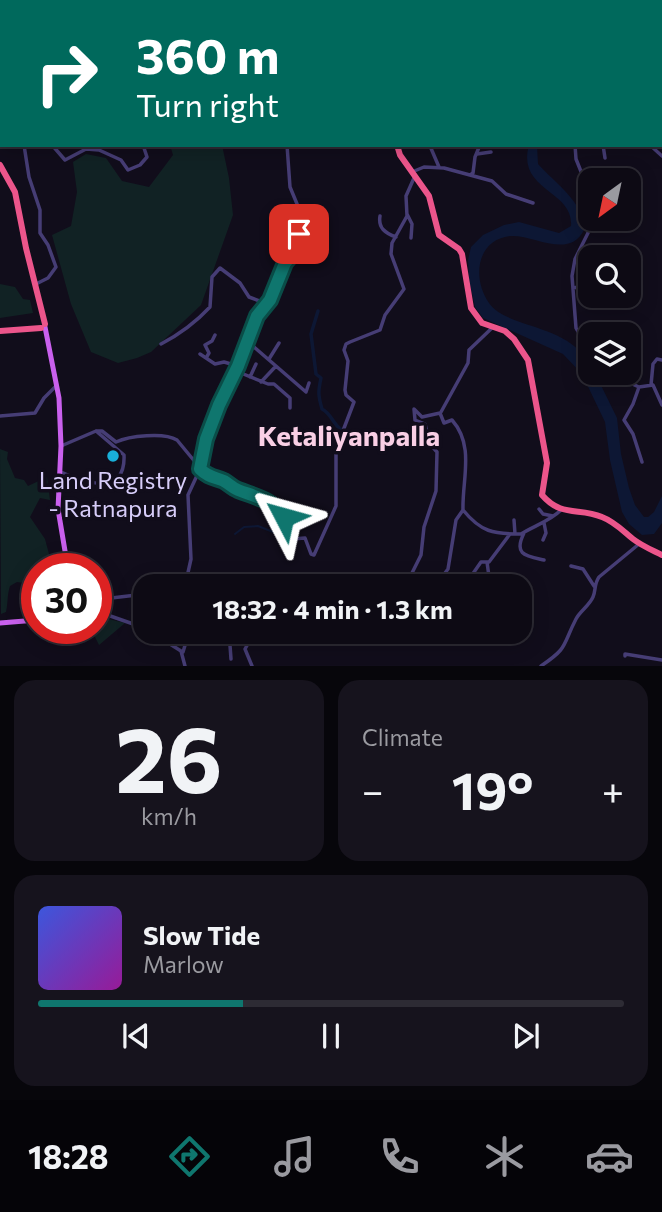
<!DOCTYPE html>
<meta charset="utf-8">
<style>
body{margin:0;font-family:Commissioner,sans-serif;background:#16131d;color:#f1f3f6;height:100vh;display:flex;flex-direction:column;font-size:26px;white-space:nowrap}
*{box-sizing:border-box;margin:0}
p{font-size:23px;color:#9a9aa0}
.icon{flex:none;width:38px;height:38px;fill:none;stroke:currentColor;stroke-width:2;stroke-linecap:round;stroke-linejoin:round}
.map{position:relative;height:666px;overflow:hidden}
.sheet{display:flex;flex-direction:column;gap:14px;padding:14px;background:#07060b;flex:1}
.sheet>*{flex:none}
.banner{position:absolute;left:0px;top:0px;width:663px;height:147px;box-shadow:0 4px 18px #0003,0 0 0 2px #2d2b34;background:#00695c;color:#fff;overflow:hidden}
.needle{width:46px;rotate:213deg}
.controls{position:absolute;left:578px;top:168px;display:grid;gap:14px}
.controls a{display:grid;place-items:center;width:63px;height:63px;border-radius:14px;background:#0d0a14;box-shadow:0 4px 18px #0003,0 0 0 2px #2d2b34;font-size:35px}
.speed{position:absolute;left:21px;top:553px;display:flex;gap:14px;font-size:35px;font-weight:700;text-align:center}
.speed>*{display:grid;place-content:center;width:91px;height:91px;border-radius:50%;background:#0d0a14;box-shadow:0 4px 18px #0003,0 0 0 2px #2d2b34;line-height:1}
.speed .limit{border:10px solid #d22;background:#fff;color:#111}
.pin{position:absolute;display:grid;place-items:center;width:60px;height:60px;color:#fff;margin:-30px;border-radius:14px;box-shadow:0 4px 10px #0006}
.me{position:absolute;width:77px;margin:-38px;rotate:309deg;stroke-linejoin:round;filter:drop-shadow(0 0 5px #0008)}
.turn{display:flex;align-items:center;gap:24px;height:147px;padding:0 21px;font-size:32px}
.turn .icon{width:91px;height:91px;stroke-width:2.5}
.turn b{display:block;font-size:49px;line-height:60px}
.big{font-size:52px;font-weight:700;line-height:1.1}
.sheet .widget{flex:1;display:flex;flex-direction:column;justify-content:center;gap:10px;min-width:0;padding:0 24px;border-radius:21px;background:#16131d}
.sheet .dial{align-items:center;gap:0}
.dial b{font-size:91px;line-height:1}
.song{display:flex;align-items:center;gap:21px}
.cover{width:84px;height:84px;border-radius:10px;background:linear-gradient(135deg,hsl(230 70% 55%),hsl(300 70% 35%))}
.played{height:7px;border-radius:4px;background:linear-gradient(90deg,#0f766e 35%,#2d2b34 35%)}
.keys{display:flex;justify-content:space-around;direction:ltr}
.heat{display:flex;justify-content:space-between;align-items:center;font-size:38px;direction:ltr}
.sheet .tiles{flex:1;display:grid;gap:14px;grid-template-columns:1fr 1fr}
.widget:last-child{grid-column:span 2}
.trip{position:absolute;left:133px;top:574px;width:399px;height:70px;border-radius:21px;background:#0d0a14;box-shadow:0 4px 18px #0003,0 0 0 2px #2d2b34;font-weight:700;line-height:70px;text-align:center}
.dock{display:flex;height:112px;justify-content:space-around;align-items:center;background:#050408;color:#9a9aa0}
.dock .icon{width:49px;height:49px}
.dock .active{color:#0f766e}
.dock b{font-size:32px;color:#f1f3f6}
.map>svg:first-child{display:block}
.green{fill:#112224}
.water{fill:#0d1734}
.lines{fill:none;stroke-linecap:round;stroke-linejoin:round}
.stream{stroke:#0d1734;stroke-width:2}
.canal{stroke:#0d1734;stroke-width:3.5}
.minor{stroke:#463d75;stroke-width:3.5}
.major{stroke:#c960ed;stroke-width:5}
.highway{stroke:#ec558b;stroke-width:6}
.route-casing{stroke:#0a4d48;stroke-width:18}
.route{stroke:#0f766e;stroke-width:12}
.poi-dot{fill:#19afd9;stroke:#110d1b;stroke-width:2.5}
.labels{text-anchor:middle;stroke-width:7;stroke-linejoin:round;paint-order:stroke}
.poi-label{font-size:24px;fill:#d7cdf9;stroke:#110d1b}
.quarter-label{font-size:28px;font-weight:bold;fill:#f9cfe5;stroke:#110d1b}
</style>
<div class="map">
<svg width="662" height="666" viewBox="0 0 662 666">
<rect width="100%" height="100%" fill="#110d1b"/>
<path class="green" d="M170 145H222L229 178 233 215 201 305 151 352 137 358 118 363 91 352 71 304 52 235 71 226 77 192 73 162 86 154 106 158 122 181 149 187 173 155Z
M0 284 15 287 23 299 30 300 33 313 0 318Z
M0 449 8 452 7 459 15 478 24 480 28 486 47 477 50 500 40 498 30 517 45 539 53 569H37V603L25 596 24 583 17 582 10 586C7 595 8 604 6 612L1 614Z
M100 617 125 623 99 645 91 629 96 628V621Z"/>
<path class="water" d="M529 145H537L538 164C555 183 585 203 584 230 569 260 533 234 510 236 476 240 472 279 489 303 504 326 560 325 582 354 587 361 590 364 590 373H595L617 418 621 454 629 488 635 505 644 517H648L654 512 662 496V523L654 534 642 535 629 524 622 512 610 460 605 422 582 374 563 354 483 318 475 307 469 280 468 260 471 247 483 235 504 225 519 222 559 233 571 226C574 190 516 191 529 145Z"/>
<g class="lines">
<path class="stream" d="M235 534 244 527 258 526 286 537"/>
<path class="canal" d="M318 311 311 334 316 374 321 378C318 392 318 395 322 409 332 414 333 425 342 430"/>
<path class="minor" d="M525 0 526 2
M573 0 574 2
M633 0 634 2
M129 2 130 0
M24 145 29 177 40 210V233L48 245 56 267 48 278 36 284
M52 145 65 160 86 149 99 150 121 160 128 170 140 165 147 157 143 145
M575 145 576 159 590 194
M603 145 605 158
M430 146 439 167
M651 146 662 156
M477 154 491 152
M412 172 424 167 444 168 492 181 506 194 533 203
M470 175 473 173 475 157 480 145
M590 212 588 233 575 259 572 276 576 328 590 353
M407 214 412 224 411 238
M380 216C378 228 385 233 396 237
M573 288 590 285
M247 341 306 392 309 383
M161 344C180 334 197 321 210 307L212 277 220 268 240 283 249 297 267 304
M200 354 215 364 224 362 238 366
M206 358 209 353 205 345 212 341 215 335
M269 359 279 343
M236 371 268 384H274L290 398V408
M607 373 639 387 653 385 662 405
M250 377 256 364
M261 382 276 366
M651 385 653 364 657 359 662 360
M639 387 633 404 624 420 633 434 642 462
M441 412 468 363 469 350 493 327
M0 416 35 413 44 398 56 386
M96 431H102L116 442C129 436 164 432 177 440L205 474 274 505 284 517 286 535 292 539 305 538 311 554 314 555 336 506V449L354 402 346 395 345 390 348 361 344 350 346 344 350 342 380 330 385 315 404 289 391 254 392 243 407 216 406 196 414 178
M61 446 96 431
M61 472C83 482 126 498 124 455L96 431
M539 509 543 514 553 516
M514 520 515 534
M524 533C513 555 526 556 544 560
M543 540 546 533 544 523
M487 562 490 584 495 586
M571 566 583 569 594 586
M436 585 448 569 456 520 463 510
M458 585H465L481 562H489L510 534
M185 586 191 559 188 495 200 469 206 439 219 405 238 366 257 316 270 300 285 263 297 249 302 216 290 187 287 145
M393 586 405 581 411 575 421 555 424 527 436 491 437 452 430 444 425 424 415 420 414 409 422 417 440 413 444 423 452 420C475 446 462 479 463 510 481 532 493 534 521 534 534 526 550 521 561 510
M96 597 103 599 145 594
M96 611 139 626 150 640 162 639 181 651 185 666
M229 632 231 659
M183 652 189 632
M625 656V654L662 660
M252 666 245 649 253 635
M541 666C569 647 562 646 576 619 580 611 589 606 593 597 596 590 594 584 599 577L639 544"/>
<path class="major" d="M45 327 59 398 61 446 58 509 68 569
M0 623 37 620"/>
<path class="highway" d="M0 0 2 6
M331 2V0
M0 45 2 37
M397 145 400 155 429 196 439 235 459 249 462 254 471 308 482 323 505 331 514 339 528 360 547 463 542 495C562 518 579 507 602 517 615 522 623 531 633 539 642 546 652 550 662 555
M0 165 15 192 26 248 45 324
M0 331 41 328"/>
</g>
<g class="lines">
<g class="route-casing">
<path id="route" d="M284 517C270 499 259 498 238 490 233 488 229 484 224 481 214 477 208 477 200 469L206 439 219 405 238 366 257 316 270 300 285 263 297 249 299 234"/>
</g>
<use href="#route" class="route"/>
</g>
<circle class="poi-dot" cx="113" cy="456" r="7"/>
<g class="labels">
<g class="poi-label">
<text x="113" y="489">Land Registry<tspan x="113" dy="28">- Ratnapura</tspan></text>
</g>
<g class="quarter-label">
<text x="349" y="446">Ketaliyanpalla</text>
</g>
</g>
</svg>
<div class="controls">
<a><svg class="needle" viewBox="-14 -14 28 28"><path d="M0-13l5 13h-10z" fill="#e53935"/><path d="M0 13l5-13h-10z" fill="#9a9aa0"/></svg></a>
<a><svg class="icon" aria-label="search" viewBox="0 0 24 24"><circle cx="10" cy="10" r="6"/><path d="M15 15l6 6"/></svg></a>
<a><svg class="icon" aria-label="layers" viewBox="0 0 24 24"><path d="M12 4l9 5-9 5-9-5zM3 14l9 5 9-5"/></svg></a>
</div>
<div class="speed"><div class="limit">30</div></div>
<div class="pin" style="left:299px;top:234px;background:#d93025"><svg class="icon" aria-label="arrive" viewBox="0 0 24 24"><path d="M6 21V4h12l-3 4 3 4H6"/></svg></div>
<svg class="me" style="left:284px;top:517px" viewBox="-20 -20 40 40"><path d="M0-17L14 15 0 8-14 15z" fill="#0f766e" stroke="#fff" stroke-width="4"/></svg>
<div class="trip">18:32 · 4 min · 1.3 km</div>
<div class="banner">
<div class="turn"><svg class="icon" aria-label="right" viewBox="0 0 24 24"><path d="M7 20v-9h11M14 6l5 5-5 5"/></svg><div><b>360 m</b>Turn right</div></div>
</div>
</div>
<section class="sheet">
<div class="tiles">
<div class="widget dial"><b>26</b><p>km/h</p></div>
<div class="widget"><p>Climate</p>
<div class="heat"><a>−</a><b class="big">19°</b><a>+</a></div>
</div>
<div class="widget">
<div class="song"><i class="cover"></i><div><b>Slow Tide</b><p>Marlow</p></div></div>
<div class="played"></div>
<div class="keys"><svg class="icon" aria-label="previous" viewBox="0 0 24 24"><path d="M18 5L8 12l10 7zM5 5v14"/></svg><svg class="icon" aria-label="pause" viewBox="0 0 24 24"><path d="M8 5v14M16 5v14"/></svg><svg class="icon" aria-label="next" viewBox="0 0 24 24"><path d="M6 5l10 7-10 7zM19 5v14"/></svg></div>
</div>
</div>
</section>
<nav class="dock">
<b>18:28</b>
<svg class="icon active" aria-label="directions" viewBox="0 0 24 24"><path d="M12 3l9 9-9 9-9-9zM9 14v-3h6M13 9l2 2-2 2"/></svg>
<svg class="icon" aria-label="music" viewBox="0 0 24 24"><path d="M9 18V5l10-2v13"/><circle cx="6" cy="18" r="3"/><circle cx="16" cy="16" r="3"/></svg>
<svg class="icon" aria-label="phone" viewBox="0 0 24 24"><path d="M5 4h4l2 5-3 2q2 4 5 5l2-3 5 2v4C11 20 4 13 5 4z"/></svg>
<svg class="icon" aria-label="climate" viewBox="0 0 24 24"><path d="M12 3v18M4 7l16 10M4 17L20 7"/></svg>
<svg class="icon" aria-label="car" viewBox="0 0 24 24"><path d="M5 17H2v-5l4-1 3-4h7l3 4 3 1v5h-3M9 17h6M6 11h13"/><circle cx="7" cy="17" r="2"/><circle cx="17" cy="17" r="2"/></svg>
</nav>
